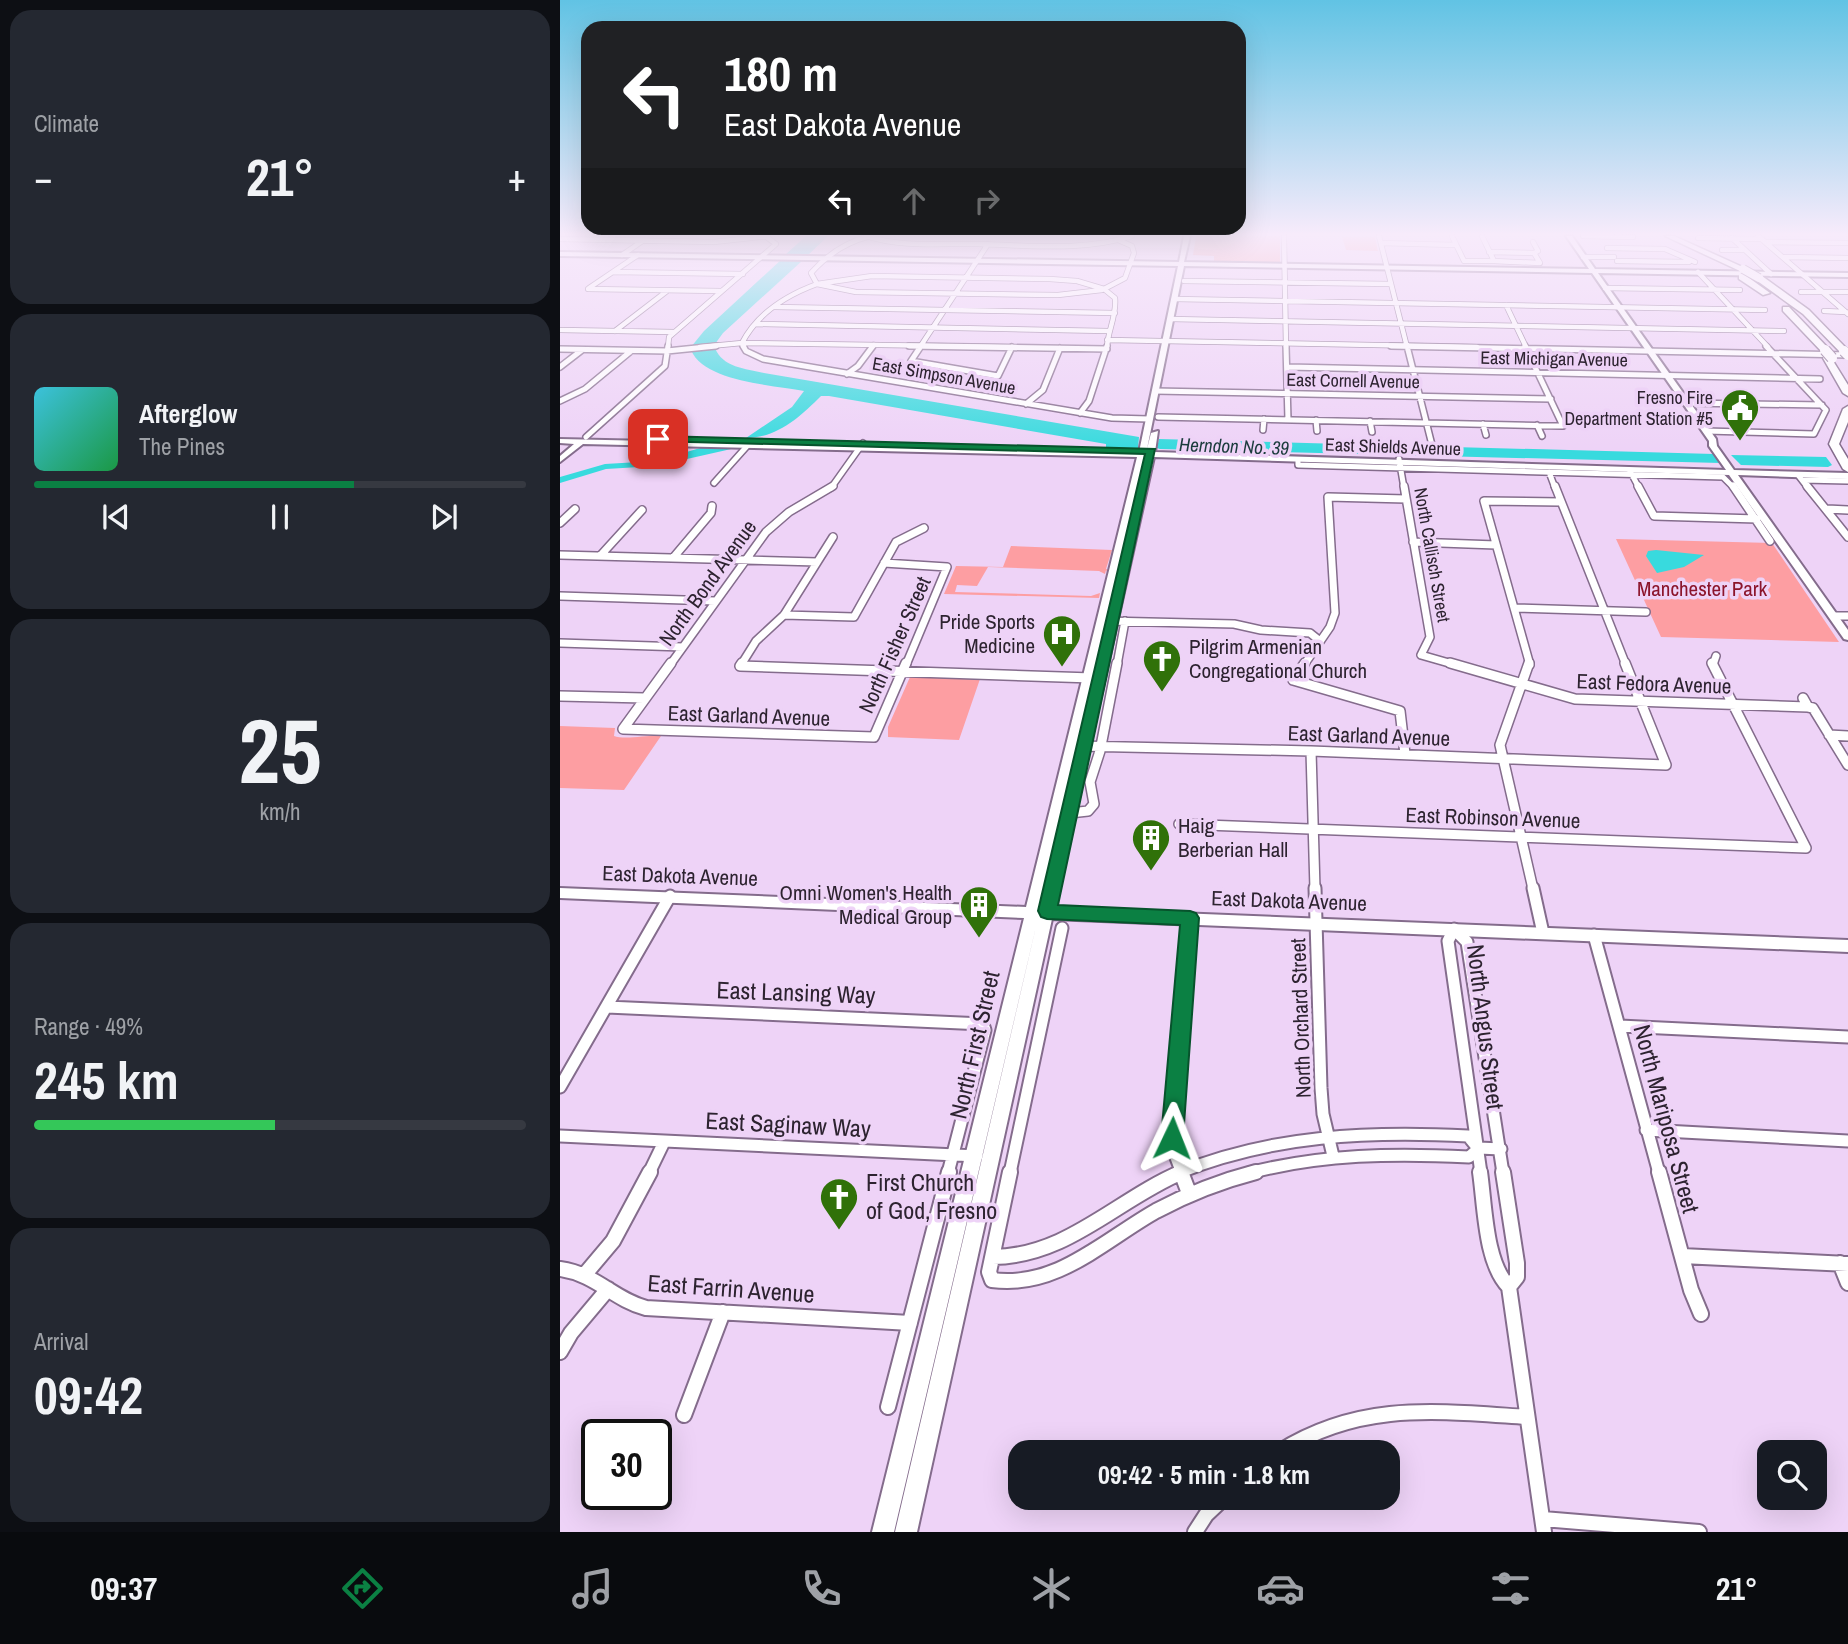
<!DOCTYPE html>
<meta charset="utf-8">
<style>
body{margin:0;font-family:"Archivo Narrow",sans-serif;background:#242831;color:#f1f3f6;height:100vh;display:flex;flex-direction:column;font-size:26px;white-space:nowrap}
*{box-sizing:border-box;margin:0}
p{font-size:23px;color:#9ea1a6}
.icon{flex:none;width:38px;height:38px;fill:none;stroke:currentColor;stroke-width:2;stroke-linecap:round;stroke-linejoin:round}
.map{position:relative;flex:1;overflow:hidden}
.panel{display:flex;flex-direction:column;gap:10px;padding:10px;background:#0d0f14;width:560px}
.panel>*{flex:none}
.top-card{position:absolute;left:21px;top:21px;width:665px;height:214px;border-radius:21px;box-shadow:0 7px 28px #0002;background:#202124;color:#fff;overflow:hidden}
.fabs{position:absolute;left:1197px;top:1440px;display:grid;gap:14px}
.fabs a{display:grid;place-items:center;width:70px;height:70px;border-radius:14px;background:#171b24;box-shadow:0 7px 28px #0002;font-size:35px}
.speed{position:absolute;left:21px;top:1419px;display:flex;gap:14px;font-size:35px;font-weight:700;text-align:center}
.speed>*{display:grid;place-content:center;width:91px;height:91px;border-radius:50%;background:#171b24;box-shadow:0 7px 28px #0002;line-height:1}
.speed .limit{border:4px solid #111;border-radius:10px;background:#fff;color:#111}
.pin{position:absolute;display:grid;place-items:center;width:60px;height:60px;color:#fff;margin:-30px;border-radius:14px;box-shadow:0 4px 10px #0006}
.me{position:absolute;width:77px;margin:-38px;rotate:2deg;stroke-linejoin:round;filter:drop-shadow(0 0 5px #0008)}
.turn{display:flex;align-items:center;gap:24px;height:147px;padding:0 28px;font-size:32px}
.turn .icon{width:91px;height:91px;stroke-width:2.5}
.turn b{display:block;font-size:49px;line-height:60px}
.lanes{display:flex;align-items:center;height:66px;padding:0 28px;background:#0003;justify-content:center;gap:35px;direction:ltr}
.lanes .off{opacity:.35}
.big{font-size:52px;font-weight:700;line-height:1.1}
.panel .widget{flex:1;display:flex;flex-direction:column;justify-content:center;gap:10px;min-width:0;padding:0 24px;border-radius:21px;background:#242831}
.panel .dial{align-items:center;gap:0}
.dial b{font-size:91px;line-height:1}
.song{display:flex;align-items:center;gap:21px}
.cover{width:84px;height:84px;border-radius:10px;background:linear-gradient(135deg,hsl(190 70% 55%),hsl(140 70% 35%))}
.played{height:7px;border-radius:4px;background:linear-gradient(90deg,#0b8043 65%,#363941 65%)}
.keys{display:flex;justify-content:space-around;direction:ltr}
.heat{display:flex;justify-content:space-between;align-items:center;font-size:38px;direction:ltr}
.charge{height:10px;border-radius:5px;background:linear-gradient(90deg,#34c759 49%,#363941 0)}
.trip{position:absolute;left:448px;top:1440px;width:392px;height:70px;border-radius:21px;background:#171b24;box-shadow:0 7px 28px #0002;font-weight:700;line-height:70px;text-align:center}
.tab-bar{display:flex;height:112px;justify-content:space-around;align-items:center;background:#090b0e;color:#9ea1a6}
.tab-bar .icon{width:49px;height:49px}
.tab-bar .active{color:#0b8043}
.tab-bar b{font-size:32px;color:#f1f3f6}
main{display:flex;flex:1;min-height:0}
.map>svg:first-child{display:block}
.green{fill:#fd9ea2}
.water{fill:#38dade}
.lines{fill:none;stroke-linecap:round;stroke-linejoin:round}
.street-far5-casing{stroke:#846c8c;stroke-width:6}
.street-far4-casing{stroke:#846c8c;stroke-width:8}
.street-far3-casing{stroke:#846c8c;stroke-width:10}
.street-far2-casing{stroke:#846c8c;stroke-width:12}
.street-far1-casing{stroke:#846c8c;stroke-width:15}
.street-casing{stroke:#846c8c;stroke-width:18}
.secondary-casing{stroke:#846c8c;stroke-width:4}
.highway-casing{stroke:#846c8c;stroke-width:3}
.street-far5{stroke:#fff;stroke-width:4.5}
.street-far4{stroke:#fff;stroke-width:5}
.street-far3{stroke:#fff;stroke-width:7}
.street-far2{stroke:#fff;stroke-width:9}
.street-far1{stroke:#fff;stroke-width:11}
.street{stroke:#fff;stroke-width:14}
.secondary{fill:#fff;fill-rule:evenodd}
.highway{fill:#fff;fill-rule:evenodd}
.highway-bridge-far1-casing{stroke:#846c8c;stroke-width:10;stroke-linecap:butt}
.highway-bridge-casing{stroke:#846c8c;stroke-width:12;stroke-linecap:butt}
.highway-bridge-far1{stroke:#fff;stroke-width:8}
.highway-bridge{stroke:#fff;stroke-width:10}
.route{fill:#0b8043;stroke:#07532c;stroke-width:2}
.labels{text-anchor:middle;stroke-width:7;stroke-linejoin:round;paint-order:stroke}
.far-street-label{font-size:18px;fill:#2d2330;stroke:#eed3f7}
.far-poi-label{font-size:18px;fill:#2d2330;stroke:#eed3f7;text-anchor:end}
.far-water-label{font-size:19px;font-style:italic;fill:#1b3b3c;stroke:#eed3f7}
.street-label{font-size:21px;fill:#2d2330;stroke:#eed3f7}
.park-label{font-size:21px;fill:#8b142b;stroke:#eed3f7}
.poi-label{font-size:21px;fill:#2d2330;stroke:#eed3f7;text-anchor:end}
.near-street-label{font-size:24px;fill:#2d2330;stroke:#eed3f7}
.near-poi-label{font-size:24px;fill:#2d2330;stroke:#eed3f7;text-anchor:start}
</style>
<main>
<section class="panel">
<div class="widget"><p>Climate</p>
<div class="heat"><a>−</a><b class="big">21°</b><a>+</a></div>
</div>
<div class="widget">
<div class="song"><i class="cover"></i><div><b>Afterglow</b><p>The Pines</p></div></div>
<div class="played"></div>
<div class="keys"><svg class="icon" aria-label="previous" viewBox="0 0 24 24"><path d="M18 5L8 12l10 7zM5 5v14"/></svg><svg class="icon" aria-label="pause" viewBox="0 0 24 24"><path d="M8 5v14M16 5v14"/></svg><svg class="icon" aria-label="next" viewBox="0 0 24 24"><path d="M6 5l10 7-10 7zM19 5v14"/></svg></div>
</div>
<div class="widget dial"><b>25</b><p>km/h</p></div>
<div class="widget"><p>Range · 49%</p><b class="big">245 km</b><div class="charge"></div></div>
<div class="widget"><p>Arrival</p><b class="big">09:42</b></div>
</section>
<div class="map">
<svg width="1288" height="1532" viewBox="0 0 1288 1532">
<rect width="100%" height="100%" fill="#eed3f7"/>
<path class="green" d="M636 236H720V263L654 262V256L633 255Z
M782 237H815L818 251 786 250Z
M1056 539 1212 543 1279 642 1101 637Z
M451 546 552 550 546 569 549 570 548 574 546 570 545 574 539 571 428 567 417 586 397 585 395 592 531 596 540 593 539 598 384 594 396 566 443 567Z
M350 677 420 679 399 740 328 737V727Z
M0 726 55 728 54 736C64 740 88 735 101 736L64 790 0 788Z"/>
<path class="water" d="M246 236H268L247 256 225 255Z
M222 259 243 260 163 333 155 344 131 347 144 331Z
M155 348C162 367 186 369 204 373L579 437 578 448 575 449 546 447V444L269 396H261C240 417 217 438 186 438L232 407 244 391C214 385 144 382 131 350Z
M599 439 1154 454 1161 463 600 449 597 448Z
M147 446 180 447 96 466 46 469 0 483V477L45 464 96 461Z
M1171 455 1266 457 1272 465 1268 467 1181 465Z
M1096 550 1144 555 1124 567 1097 573 1086 556 1088 551Z"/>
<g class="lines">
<g class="street-far5-casing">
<path id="street-far5" d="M306 236C343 248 380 243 418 244 470 245 521 252 572 236
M724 236 726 347
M819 236 847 347
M892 236 904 261H934L922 236
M1023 236 1073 237
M1198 236 1288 314
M1138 238 1201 239
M1172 238 1211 274
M0 239 154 242 208 236
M1206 242 1288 243
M821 243 896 245
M1047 248 1105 249 1135 262
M1162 250H1185
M929 252 974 253
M62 255 81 242
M1023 257H1054
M1223 257 1288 258
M934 261 980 263 974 253 978 251 973 242
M1057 261 1129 262
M53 272 183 274
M1138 272 1208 347
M624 281 831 284
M257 284 312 276 490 279 517 281 544 289
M257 284 296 292 498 295 542 290
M29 288 78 255
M1045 288 1180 290
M28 289 161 291
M1241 292H1288
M614 299 1205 310
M946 305 966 347
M215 307 555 313
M1264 311 1286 312
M610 319 1224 331
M196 324 548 331
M0 330 114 332
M55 331 107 291
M547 340 917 347
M108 347 109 337 216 244 205 236
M140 347 182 343 456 347
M184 347 182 343C197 314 227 295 257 284L251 273C267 255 284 243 307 237
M312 347 314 345
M360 347 428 244
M547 347C548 330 557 315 555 298L544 289 565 278 574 253 572 246 558 240"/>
</g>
<g class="street-far4-casing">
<path id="street-far4" d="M183 346 186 351 203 359 552 418 589 419
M349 346 547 349
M361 346 351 361 438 376 452 347
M726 346 728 420
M831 346 1288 355
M847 346 872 445
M0 349 107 351 156 346
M0 367 22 350
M728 367 1260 379
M287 374 298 366 313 346
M595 391 991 399
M0 401 25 389 71 351
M1126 403 1262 405
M466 404 483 390 500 348
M520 413 529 401 547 346
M598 417 1003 426 965 346
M756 420 757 431
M810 421 812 432
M923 424 926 435
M977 425 982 436
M703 430 704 419
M1146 431 1254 434 1266 410 1206 346
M26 437 105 366 108 346
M839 459 844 488
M738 460V465L1163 477 1174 488
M1070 471 1079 488
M989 472 995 488
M1238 475 1248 488
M1242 480 1288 481
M154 483 188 445
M271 488 303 443"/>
</g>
<g class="street-far3-casing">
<path id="street-far3" d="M844 486 870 637 861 655 896 665
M995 486 1066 665
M1078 486 1094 516 1197 519
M1173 486 1210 541
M1247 486 1288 537
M1267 509 1288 510
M0 523 15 509
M853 542 936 545
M0 555 257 562
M40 556 82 510
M113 558 151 513 152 506
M324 563 387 567 346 665
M0 596 155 601
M954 608 1086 612
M224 615 294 617 336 542 364 528
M1274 616H1288
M546 621 674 624 701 630 750 633 760 641
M0 643 123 647
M110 665 206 532 229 512 273 486
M181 665 196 641 224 615 273 537
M557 665 565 621
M744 665 770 627 775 613 768 497 846 499
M970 665 924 501 1001 502
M1153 665 1156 656"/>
</g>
<g class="street-far2-casing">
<path id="street-far2" d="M111 663 63 729 314 737 346 663
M745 663 733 680 840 711 845 754
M890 663 1015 699 1248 707
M969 663 940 745 973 889
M180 666 532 678
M180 666 182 663
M0 696 84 698
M1243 698 1248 707 1253 708 1288 765
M1269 735 1288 736
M519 746 751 751 1106 765 1065 663
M751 751 755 889
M510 813 528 811 534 804 530 782 540 751 557 663
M619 824 1246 848 1152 663"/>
</g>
<g class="street-far1-casing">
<path id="street-far1" d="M755 888 761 1088 763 1114 773 1156
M973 888 983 933
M1034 935 1099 1173
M47 1007 423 1024 425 1030 388 1173
M1060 1026 1288 1037
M0 1087 110 896
M1086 1130 1288 1141
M0 1136 417 1156
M89 1173 104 1142
M450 1173 502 928
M618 1173C712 1135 808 1131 908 1136L917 1147
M622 1173 615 1155 611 1119 630 918
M689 1173C762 1154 835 1153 909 1157L919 1148 941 1149
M921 1173 888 941 894 929 907 942 943 1173"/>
</g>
<g class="street-casing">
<path id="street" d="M450 1172 429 1272 432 1280C496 1289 543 1241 596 1211 628 1194 661 1181 696 1172
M621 1172 629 1193
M920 1172C925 1206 925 1263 949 1287
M943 1172 957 1263V1277L949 1287
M1099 1172 1131 1290 1141 1314
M1122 1256 1288 1264
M433 1257C508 1256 556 1200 622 1172
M1280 1263 1288 1283
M0 1269C36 1274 53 1299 86 1308L350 1323
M26 1273 53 1241 90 1172
M949 1287 984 1532
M0 1352 11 1333 48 1289
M328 1407 389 1172
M124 1415 163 1312
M719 1452C800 1401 876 1411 966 1417
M983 1519 1139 1532
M635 1532 646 1515 664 1498"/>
</g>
<g class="secondary-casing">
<path id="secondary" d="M624 236H630L624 262 1029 269 1006 236H1012L1035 269 1288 273V277L1038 273 1156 439 1157 446 1174 470 1288 473V479L1178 475 1288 630V640L1284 639 1169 475 594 457 494 908 1288 940V952L492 919 357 1532H335L478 918 334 1532H312L464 918 0 898V888L466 907 577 457 23 444 0 462V456L14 444 0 443V439L579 452 618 266 0 256V252L619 262ZM624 266 1032 273 1149 441V446L1166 470 595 452 598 431 591 433 587 449ZM536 671 481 907H480Z"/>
</g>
<g class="highway-casing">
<path id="highway" d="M1105 236H1114L1187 269 1180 271Z
M1179 275H1185L1210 293 1203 295 1179 279Z
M1196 276H1202L1249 310 1287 349V353H1281L1243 314 1196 280Z
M1223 307H1229L1268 348V352H1262L1223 311Z
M1264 356H1270L1288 385V396L1283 393 1263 358Z
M1288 406V422L1279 444 1288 459V472L1283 469 1269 444 1283 409Z"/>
</g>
<use href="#street-far5" class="street-far5"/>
<use href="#street-far4" class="street-far4"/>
<use href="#street-far3" class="street-far3"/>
<use href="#street-far2" class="street-far2"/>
<use href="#street-far1" class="street-far1"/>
<use href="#street" class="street"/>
<use href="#secondary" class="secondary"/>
<use href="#highway" class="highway"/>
<g class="highway-bridge-far1-casing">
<path id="highway-bridge-far1" d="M1183 269 1199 278"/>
</g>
<g class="highway-bridge-casing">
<path id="highway-bridge" d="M1265 350 1272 358
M1284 351 1288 355"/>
</g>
<use href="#highway-bridge-far1" class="highway-bridge-far1"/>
<use href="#highway-bridge" class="highway-bridge"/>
</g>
<linearGradient id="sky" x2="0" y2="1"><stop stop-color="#61c3e4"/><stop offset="0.52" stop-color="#f7ebfb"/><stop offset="1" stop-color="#f7ebfb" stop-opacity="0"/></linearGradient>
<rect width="1288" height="450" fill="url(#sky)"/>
<path class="route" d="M98 436 595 449 498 905 630 911 636 913 639 918 623 1138 619 1146 612 1149 604 1146 601 1138 620 925 487 919 481 917 478 911 585 454 94 441V437Z"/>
<defs>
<g id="civic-pin" transform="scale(2.0125)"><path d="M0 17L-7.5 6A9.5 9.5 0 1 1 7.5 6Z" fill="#307109" stroke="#eed3f7"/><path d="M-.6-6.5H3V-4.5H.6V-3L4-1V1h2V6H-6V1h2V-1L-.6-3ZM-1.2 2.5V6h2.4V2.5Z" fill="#fff"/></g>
<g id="hospital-pin" transform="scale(2.0125)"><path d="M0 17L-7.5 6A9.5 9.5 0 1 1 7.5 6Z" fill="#307109" stroke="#eed3f7"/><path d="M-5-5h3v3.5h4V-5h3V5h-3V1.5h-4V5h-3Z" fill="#fff"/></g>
<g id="church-pin" transform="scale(2.0125)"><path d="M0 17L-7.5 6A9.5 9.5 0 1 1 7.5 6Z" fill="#307109" stroke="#eed3f7"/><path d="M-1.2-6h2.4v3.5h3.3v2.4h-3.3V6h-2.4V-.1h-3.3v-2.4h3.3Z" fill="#fff"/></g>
<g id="building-pin" transform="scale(2.0125)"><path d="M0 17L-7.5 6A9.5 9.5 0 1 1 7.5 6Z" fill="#307109" stroke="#eed3f7"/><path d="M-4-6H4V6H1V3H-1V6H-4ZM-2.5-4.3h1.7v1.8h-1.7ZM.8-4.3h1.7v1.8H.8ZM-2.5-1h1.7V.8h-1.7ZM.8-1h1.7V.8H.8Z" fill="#fff"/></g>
</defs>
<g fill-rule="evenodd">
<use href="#civic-pin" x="1180" y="408"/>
<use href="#hospital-pin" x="502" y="634"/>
<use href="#church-pin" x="602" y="659"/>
<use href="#building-pin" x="591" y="838"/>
<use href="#building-pin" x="419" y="905"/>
<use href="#church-pin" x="279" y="1197"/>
</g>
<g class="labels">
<g class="far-street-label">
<text transform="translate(994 359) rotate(1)" y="6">East Michigan Avenue</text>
<text transform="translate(384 376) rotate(10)" y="6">East Simpson Avenue</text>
<text transform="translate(793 381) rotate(1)" y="6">East Cornell Avenue</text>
<text transform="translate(833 447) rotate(2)" y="6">East Shields Avenue</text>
<text transform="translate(872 555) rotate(80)" y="6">North Callisch Street</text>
</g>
<g class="far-poi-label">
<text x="1153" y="404">Fresno Fire<tspan x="1153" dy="21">Department Station #5</tspan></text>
</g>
<g class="far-water-label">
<text transform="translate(674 446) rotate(2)" y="7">Herndon No. 39</text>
</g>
<g class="street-label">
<text transform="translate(148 583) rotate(-54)" y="7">North Bond Avenue</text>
<text transform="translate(335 645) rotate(-66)" y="7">North Fisher Street</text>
<text transform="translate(1094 684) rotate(2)" y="7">East Fedora Avenue</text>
<text transform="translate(189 716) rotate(2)" y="7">East Garland Avenue</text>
<text transform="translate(809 736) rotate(2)" y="7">East Garland Avenue</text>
<text transform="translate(933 818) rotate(2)" y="7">East Robinson Avenue</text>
<text transform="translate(120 876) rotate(2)" y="7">East Dakota Avenue</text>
<text transform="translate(729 901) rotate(2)" y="7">East Dakota Avenue</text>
<text transform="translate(741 1018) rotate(-92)" y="7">North Orchard Street</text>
</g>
<g class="park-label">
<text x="1142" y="596">Manchester Park</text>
</g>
<g class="poi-label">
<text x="475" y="629">Pride Sports<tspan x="475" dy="24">Medicine</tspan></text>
<text x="629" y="654" text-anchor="start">Pilgrim Armenian<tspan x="629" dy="24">Congregational Church</tspan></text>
<text x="618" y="833" text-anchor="start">Haig<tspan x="618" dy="24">Berberian Hall</tspan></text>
<text x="392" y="900">Omni Women's Health<tspan x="392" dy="24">Medical Group</tspan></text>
</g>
<g class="near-street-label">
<text transform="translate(236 993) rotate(2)" y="8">East Lansing Way</text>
<text transform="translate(925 1027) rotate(83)" y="8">North Angus Street</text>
<text transform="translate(415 1045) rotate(-77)" y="8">North First Street</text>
<text transform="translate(1106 1119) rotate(75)" y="8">North Mariposa Street</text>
<text transform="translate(228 1125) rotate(3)" y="8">East Saginaw Way</text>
<text transform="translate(171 1289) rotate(4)" y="8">East Farrin Avenue</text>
</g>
<g class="near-poi-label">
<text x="306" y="1191">First Church<tspan x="306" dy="28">of God, Fresno</tspan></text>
</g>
</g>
</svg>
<div class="fabs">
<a><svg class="icon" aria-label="search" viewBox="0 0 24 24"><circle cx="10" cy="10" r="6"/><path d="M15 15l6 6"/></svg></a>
</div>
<div class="speed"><div class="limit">30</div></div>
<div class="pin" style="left:98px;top:439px;background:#d93025"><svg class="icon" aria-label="arrive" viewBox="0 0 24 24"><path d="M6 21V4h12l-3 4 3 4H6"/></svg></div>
<svg class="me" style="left:612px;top:1138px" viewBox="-20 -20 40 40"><path d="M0-17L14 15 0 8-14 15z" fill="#0b8043" stroke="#fff" stroke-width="4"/></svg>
<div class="trip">09:42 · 5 min · 1.8 km</div>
<div class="top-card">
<div class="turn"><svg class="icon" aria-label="left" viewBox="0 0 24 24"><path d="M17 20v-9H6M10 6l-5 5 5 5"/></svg><div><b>180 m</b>East Dakota Avenue</div></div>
<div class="lanes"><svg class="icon" aria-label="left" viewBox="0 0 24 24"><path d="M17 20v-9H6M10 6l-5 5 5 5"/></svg><svg class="icon off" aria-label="ahead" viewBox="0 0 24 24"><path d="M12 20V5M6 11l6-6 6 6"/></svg><svg class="icon off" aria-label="right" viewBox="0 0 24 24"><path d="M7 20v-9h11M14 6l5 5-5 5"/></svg></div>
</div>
</div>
</main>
<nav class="tab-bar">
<b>09:37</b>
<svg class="icon active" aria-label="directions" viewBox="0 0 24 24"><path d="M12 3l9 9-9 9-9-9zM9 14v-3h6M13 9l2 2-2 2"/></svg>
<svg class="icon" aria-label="music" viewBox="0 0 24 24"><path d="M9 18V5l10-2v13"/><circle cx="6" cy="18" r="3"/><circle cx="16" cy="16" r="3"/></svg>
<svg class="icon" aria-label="phone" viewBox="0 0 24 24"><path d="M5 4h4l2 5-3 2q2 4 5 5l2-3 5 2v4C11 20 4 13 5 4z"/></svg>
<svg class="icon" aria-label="climate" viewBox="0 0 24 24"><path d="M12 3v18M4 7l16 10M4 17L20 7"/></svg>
<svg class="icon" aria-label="car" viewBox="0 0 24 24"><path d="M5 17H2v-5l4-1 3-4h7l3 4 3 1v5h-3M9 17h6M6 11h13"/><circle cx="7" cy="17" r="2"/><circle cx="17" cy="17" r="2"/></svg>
<svg class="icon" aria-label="filters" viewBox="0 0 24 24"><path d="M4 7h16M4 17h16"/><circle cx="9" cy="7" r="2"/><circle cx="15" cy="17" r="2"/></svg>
<b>21°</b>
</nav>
